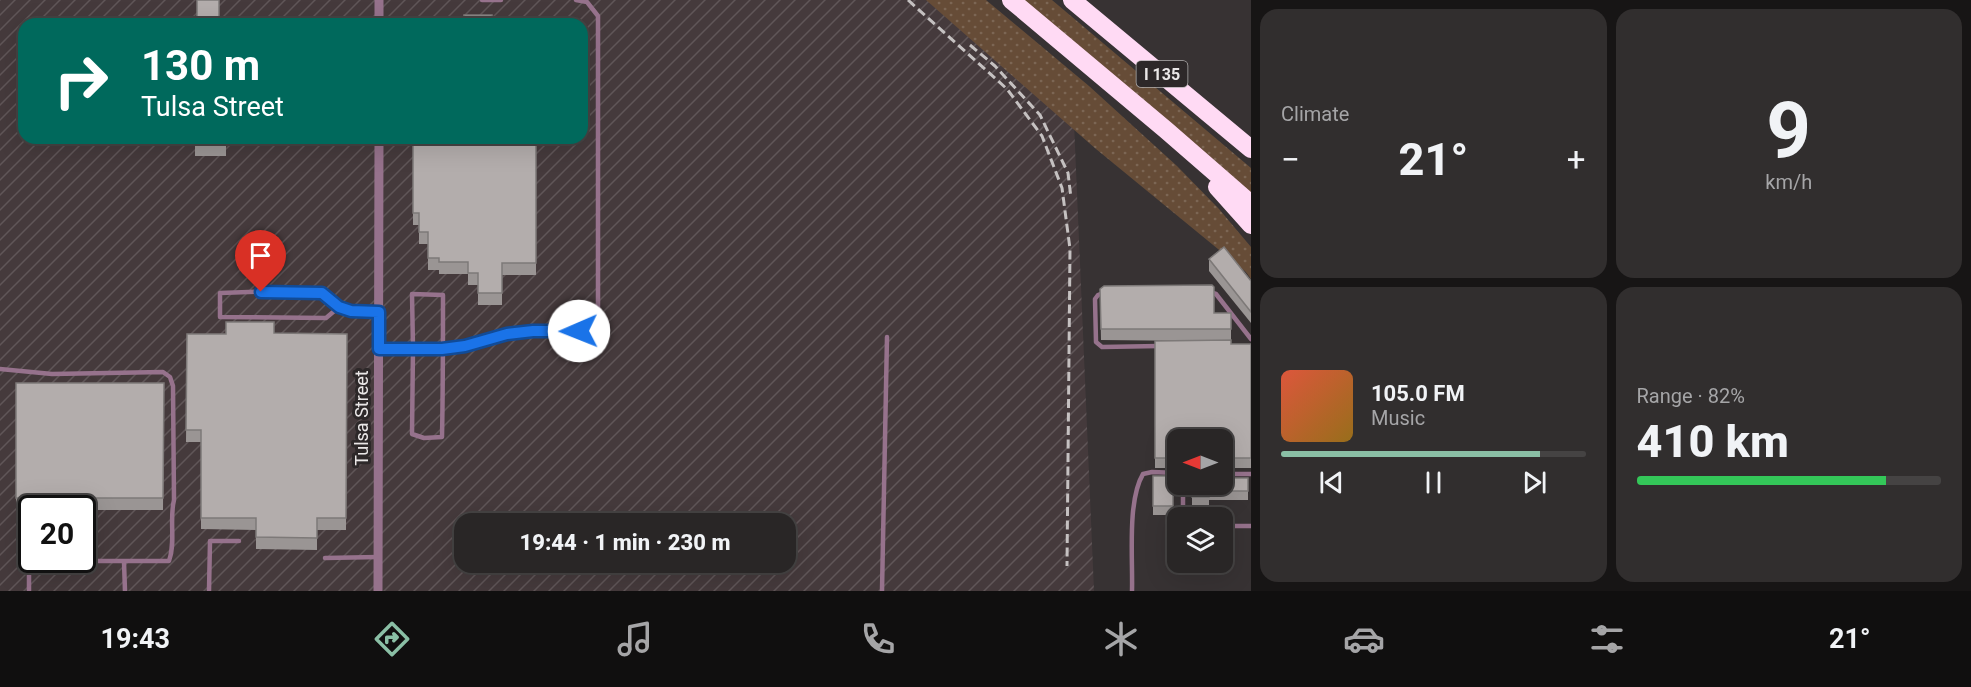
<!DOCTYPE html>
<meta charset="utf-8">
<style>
body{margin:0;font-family:Roboto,sans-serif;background:#312e2e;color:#f1f3f6;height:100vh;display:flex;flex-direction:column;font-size:22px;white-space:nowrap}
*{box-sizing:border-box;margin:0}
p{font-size:20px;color:#a5a5a7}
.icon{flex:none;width:33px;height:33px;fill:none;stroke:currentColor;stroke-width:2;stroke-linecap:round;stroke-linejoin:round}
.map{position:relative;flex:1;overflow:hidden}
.panel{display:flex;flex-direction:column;gap:9px;padding:9px;background:#171515;width:720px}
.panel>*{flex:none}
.top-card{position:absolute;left:18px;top:18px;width:570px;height:126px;border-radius:18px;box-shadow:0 6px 24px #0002,0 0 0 2px #454343;background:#00695c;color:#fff;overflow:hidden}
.needle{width:39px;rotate:270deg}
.fabs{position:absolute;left:1167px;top:429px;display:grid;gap:12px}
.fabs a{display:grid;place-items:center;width:66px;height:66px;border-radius:12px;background:#292626;box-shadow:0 6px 24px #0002,0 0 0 2px #454343;font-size:30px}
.speed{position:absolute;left:18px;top:495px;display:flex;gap:12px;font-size:30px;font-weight:700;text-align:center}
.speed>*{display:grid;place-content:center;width:78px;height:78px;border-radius:50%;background:#292626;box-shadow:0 6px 24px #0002,0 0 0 2px #454343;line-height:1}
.speed .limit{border:3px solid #111;border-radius:9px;background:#fff;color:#111}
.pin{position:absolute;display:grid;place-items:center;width:51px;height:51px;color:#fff;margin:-62px -26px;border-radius:50% 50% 50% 0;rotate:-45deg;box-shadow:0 0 6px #0007}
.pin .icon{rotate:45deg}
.me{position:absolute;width:66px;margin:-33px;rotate:269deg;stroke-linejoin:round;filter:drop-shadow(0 0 4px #0008)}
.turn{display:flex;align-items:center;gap:21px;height:126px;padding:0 24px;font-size:27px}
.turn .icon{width:78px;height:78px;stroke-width:2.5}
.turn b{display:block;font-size:42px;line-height:51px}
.big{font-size:45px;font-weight:800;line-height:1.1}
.panel .tile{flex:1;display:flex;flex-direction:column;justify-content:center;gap:9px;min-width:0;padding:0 21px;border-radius:18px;background:#312e2e}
.panel .dial{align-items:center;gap:0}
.dial b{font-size:78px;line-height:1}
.song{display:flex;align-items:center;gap:18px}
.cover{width:72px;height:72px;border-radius:9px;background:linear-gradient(135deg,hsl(10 70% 55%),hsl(40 70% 35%))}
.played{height:6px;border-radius:3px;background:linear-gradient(90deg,#8abfa5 85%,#454343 85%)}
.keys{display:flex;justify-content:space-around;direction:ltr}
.heat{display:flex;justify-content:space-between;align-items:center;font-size:33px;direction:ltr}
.charge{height:9px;border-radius:4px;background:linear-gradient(90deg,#34c759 82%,#454343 0)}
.panel .tiles{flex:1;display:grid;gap:9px;grid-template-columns:repeat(2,1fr)}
.trip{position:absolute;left:454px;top:513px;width:342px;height:60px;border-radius:18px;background:#292626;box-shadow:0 6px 24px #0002,0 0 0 2px #454343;font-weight:800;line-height:60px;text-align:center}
.tab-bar{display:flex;height:96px;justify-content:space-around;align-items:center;background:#100f0f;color:#a5a5a7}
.tab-bar .icon{width:42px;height:42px}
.tab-bar .active{color:#8abfa5}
.tab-bar b{font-size:27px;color:#f1f3f6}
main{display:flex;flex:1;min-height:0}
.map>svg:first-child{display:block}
.industrial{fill:url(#industrial-furrows);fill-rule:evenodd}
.grass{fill:url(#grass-dots)}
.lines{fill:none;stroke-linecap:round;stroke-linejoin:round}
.lane{stroke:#96728c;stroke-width:4.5}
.street{stroke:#96728c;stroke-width:9}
.highway{stroke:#ffdaf4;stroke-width:18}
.rail{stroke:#c5c1c1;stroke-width:3;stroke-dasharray:9 4.5;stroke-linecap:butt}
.wall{fill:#9a9594}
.building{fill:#b3adac;stroke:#7d7978;stroke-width:1.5}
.route-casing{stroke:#114b97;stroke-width:15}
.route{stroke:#1a73e8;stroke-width:10}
.labels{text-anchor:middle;stroke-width:6;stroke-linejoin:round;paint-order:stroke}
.shield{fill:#2d2829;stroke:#b1aeae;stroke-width:1.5}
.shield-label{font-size:16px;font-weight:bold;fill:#eae7e7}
.street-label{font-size:18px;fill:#eae7e7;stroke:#2d2829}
</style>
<main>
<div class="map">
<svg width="1251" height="591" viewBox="0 0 1251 591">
<defs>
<pattern id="industrial-furrows" width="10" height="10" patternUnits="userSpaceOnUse" patternTransform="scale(1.5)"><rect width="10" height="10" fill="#453a3c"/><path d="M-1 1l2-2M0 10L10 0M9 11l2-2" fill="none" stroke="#605658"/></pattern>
<pattern id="grass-dots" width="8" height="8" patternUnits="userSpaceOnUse" patternTransform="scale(1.5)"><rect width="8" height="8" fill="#664c37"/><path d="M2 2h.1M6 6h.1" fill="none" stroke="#7c6654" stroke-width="1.8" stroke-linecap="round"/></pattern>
</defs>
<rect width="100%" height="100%" fill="#373233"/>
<path class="industrial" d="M0 0H937L1074 123 1094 591H0ZM24 24H582V138H24ZM32 508H82V560H32ZM465 524H786V562H465Z"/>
<path class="grass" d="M926 0H986L1089 86 1177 166 1219 209 1251 247V279L1246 272 1096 149Z
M1022 0H1052L1251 168V196Z"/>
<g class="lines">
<path class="lane" d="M482 0H501
M282 291 322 293 339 307 326 318 220 317V293Z
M1210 292 1216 294 1251 339
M1103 293 1098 295 1095 299 1096 342 1102 347 1159 346
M339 307 351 311 379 312
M379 349 413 348 412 434 424 438 442 437C443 389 443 342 443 295L412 294 413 348 443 349 465 346 507 334 533 331H579L589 325 598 310V16L587 2 576 0
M0 369 52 374 163 372 170 377 173 386 174 500C169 520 176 542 169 561H50L32 563 29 569V591
M1222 474H1251
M1183 484V518
M1222 526H1251
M325 558 378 557
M124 562 125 591
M209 591 210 541H239
M882 591 887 337
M1132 591C1133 559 1127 501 1143 474L1152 472 1178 473"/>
<path class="street" d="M379 24V0
M378 591 379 138"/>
<path class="highway" d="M1011 0 1166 130 1251 204
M1072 0 1251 149
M1217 187 1251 225"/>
<path class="rail" d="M908 0 1007 89 1042 136 1062 188 1070 249 1067 566
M970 45 995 66 1040 115 1068 173 1071 198"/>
</g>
<path class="wall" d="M195 138H226V156H195Z
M413 138H536V275H502V305H478V285H468V274H439V270H428V244H419V225H413Z
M1209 259 1251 281V323L1209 271Z
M1100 289 1214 313H1231V344H1251V468H1222V440H1178V468H1155V341H1198L1101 340Z
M187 334H347L346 530H317V550L256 549V530L201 529V442H186Z
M16 383H164L163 510H87V548H82V508H32V548H20L21 510H16Z
M1153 476H1173V515H1153Z
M1248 478V500H1209V506H1192V484Z"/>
<path class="building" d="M197 0H219V24H197Z
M464 15H492V24H464Z
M195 138H226V144H195Z
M413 138H536V263H502V293H478V273H468V262H439V258H428V232H419V213H413Z
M1224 247 1251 281V312L1209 259Z
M1212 285 1214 287V313H1231V329H1101L1100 289 1104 286Z
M226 322H274V333L347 334 346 518H317V538L256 537V518H201V430H186L187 334H226Z
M1231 340V344H1251V458H1222V440H1178V458H1155V341Z
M16 383H164L163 498H87V536H82V508H32V536H20L21 498H16Z
M1153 476H1173V506H1153Z
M1222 478H1248V491H1209V497H1192V484H1222Z"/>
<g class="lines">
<g class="route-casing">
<path id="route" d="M261 292 322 293 339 307 351 311 379 312V349H442L465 346 507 334 533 331H579"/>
</g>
<use href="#route" class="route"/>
</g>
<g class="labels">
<rect class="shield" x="1136.5" y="61" width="51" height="26" rx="4.5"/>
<g class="shield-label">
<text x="1162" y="80">I 135</text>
</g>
<g class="street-label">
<text transform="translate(362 418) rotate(-90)" y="6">Tulsa Street</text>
</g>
</g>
</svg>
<div class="fabs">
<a><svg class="needle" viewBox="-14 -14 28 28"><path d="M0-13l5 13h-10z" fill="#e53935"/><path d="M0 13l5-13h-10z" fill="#a5a5a7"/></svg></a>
<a><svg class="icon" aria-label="layers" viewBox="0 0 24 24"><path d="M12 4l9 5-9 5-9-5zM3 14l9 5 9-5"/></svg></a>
</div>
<div class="speed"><div class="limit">20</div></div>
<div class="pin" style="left:261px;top:292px;background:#d93025"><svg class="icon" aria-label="arrive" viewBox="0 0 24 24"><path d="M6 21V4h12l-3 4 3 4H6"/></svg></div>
<svg class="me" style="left:579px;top:331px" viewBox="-20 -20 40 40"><circle r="19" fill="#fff"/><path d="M0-13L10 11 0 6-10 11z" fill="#1a73e8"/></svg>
<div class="trip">19:44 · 1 min · 230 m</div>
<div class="top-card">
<div class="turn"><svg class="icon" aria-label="right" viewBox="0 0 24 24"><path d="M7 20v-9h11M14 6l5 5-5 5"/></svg><div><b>130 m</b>Tulsa Street</div></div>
</div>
</div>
<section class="panel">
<div class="tiles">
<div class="tile"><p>Climate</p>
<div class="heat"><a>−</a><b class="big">21°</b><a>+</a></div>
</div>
<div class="tile dial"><b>9</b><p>km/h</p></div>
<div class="tile">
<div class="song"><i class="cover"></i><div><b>105.0 FM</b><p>Music</p></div></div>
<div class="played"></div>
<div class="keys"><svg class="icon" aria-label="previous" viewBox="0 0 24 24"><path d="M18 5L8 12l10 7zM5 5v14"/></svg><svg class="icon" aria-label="pause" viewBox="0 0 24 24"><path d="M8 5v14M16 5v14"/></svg><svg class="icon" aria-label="next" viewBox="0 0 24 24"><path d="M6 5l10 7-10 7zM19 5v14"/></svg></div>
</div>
<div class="tile"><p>Range · 82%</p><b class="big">410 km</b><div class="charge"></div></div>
</div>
</section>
</main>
<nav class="tab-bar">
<b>19:43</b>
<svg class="icon active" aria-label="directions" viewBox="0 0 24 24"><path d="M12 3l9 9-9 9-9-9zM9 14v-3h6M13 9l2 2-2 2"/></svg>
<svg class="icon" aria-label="music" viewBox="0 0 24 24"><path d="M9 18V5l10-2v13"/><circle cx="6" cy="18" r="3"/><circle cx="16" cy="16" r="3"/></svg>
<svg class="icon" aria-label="phone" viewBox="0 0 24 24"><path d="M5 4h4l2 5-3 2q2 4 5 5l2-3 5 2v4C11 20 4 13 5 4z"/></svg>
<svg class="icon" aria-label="climate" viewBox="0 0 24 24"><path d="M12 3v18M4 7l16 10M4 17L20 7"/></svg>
<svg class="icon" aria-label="car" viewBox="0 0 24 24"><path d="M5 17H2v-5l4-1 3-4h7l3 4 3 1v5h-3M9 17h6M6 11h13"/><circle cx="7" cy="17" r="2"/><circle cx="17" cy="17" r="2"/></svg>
<svg class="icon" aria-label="filters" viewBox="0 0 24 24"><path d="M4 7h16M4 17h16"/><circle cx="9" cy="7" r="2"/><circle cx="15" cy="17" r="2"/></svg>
<b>21°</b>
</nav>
